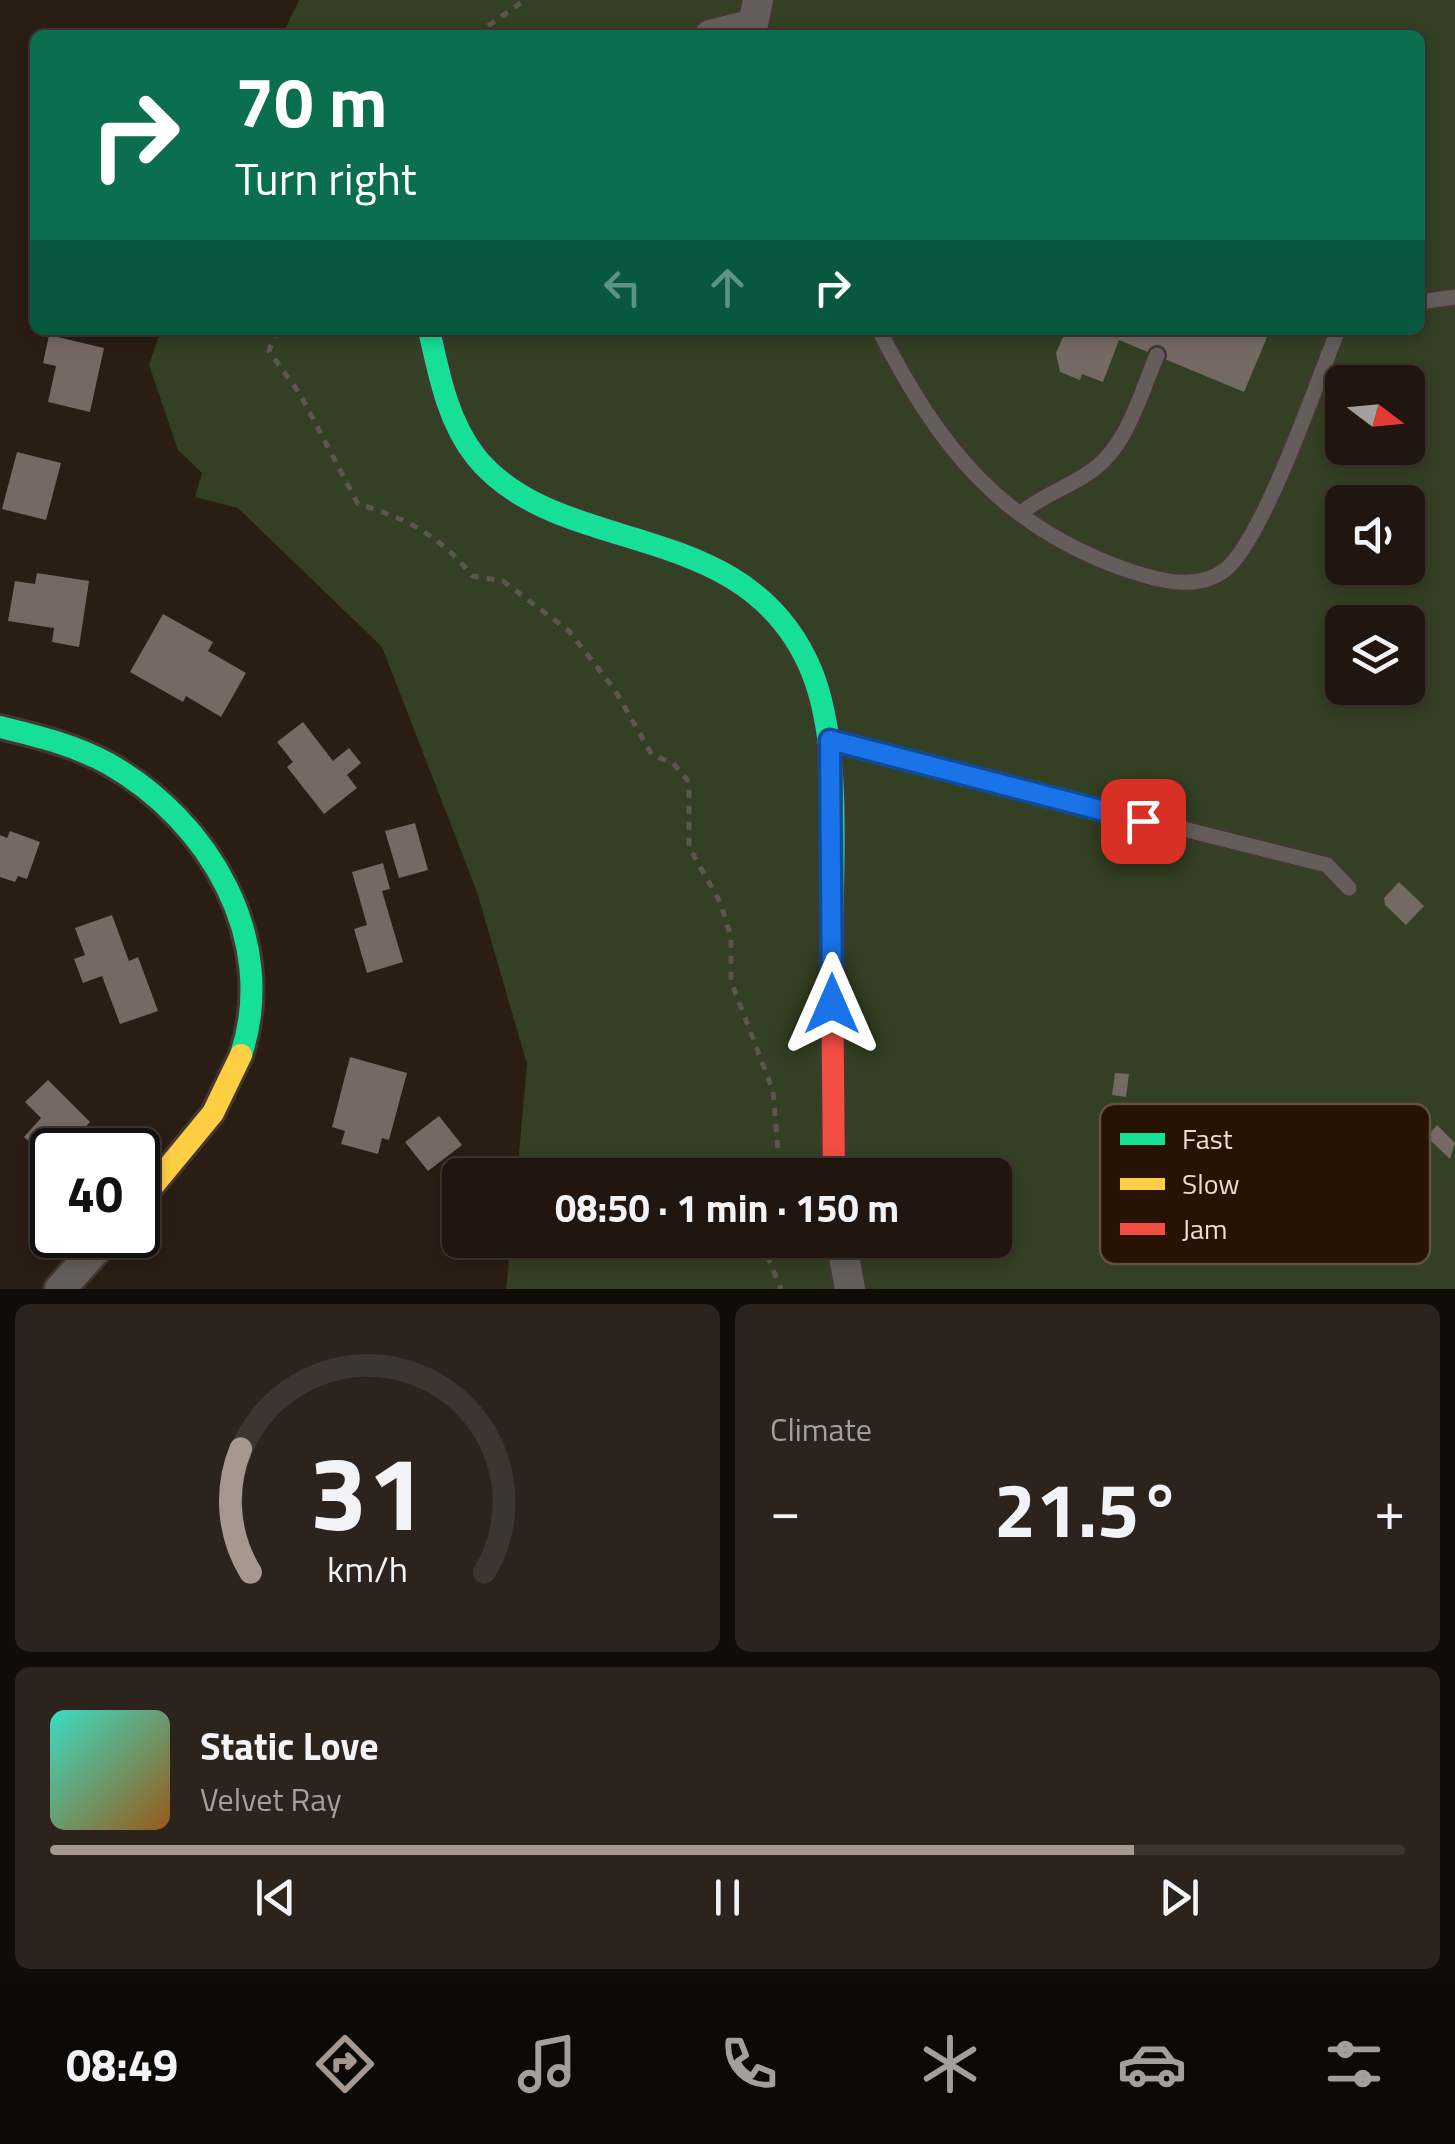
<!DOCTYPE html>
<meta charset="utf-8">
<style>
body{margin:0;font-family:"Titillium Web",sans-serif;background:#2d231d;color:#f1f3f6;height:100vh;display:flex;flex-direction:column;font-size:38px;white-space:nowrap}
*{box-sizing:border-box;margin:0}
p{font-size:32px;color:#a29f9e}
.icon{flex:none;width:55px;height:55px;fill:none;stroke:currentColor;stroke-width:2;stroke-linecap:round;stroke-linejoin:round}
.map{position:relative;height:1289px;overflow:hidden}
.details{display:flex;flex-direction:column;gap:15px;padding:15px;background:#120c08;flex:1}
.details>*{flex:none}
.hud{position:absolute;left:30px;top:30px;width:1395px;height:305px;border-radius:15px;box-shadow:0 5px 15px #0003,0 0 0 2px #3d352f;background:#0b6e4f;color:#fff;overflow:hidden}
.needle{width:65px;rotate:106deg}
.fabs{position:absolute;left:1325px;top:365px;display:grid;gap:20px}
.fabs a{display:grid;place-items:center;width:100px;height:100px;border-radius:15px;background:#20160f;box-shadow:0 5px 15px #0003,0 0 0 2px #3d352f;font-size:50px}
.speed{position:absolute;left:30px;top:1128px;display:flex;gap:20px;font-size:50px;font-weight:700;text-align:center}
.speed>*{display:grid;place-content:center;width:130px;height:130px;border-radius:50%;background:#20160f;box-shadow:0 5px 15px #0003,0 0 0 2px #3d352f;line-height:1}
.speed .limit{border:5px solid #111;border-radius:15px;background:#fff;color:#111}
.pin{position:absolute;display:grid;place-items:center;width:85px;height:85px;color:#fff;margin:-42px;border-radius:20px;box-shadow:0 5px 15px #0006}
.me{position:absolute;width:110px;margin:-55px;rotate:0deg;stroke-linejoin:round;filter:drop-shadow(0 0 8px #0008)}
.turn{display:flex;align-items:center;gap:35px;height:210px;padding:0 40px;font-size:45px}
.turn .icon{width:130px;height:130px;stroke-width:2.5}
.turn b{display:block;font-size:70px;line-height:85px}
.lanes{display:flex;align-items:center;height:95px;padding:0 40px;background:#0003;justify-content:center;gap:50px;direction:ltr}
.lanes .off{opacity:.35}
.big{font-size:75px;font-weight:700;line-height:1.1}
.details .tile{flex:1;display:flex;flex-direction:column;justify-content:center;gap:15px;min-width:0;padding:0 35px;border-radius:15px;background:#2d231d}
.details .dial{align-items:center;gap:0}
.dial svg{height:260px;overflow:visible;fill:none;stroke:#3d352f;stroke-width:7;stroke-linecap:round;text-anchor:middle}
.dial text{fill:#f1f3f6;stroke:none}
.song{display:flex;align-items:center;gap:30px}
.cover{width:120px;height:120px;border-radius:15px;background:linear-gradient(135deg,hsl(170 70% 55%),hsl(30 70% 35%))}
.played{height:10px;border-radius:5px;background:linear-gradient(90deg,#a7988f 80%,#3d352f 80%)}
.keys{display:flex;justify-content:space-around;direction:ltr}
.heat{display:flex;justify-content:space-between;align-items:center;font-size:55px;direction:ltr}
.details .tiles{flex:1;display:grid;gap:15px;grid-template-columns:1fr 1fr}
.tile:last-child{grid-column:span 2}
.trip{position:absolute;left:442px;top:1158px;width:570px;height:100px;border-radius:15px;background:#20160f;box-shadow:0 5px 15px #0003,0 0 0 2px #3d352f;font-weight:700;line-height:100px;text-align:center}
.menu{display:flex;height:160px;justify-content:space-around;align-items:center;background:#0d0906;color:#a29f9e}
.menu .icon{width:70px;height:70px}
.menu .selected{color:#a7988f}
.menu b{font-size:45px;color:#f1f3f6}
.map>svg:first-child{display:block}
.green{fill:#334023;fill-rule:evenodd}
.building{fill:#756963}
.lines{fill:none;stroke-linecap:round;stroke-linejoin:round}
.lane-casing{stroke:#433830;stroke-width:20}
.street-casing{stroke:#433830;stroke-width:35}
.fast-casing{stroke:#433830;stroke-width:28}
.slow-casing{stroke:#433830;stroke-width:28}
.jam-casing{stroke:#433830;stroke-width:28}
.path{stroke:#5e5550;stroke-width:5;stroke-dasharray:8 8;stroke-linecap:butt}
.lane{stroke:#655d5b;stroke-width:15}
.street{stroke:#655d5b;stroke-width:30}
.fast{stroke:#16e098;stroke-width:22}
.slow{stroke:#ffcf43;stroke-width:22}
.jam{stroke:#f24e42;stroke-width:22}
.route-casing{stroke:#114b97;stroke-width:25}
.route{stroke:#1a73e8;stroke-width:18}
.key{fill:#281204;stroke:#624e42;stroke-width:2.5}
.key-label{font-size:28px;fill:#ebdbd1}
</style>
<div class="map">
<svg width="1455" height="1289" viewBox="0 0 1455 1289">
<rect width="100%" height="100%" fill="#2a1d14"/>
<path class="green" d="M299 0H1455V1289H506L511 1240H995V1175H517L527 1064 477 892 382 647 238 508 195 497 202 473 178 450 149 365 161 330H1420V35H282ZM1342 382H1408V448H1342ZM1342 502H1408V568H1342ZM1342 622H1408V688H1342Z"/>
<path class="building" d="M1066 330H1270L1244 392 1119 340 1103 382 1082 374 1080 380 1060 372 1056 353Z
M49 335 104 348 90 412 48 402 56 366 43 363Z
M17 452 61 463 46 520 2 509Z
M37 573 89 581 79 647 52 642 54 628 8 621 15 581 35 584Z
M163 614 213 642 208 651 246 673 221 717 186 696 183 702 130 672Z
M303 722 333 761 349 748 361 763 347 775 357 788 324 814 287 767 293 762 277 742Z
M415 823 428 870 399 878 385 831Z
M10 831 40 842 27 879 18 876 15 882 0 877V835L7 838Z
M383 863 390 889 382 891 403 962 367 973 354 929 367 925 352 872Z
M1399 882 1424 906 1406 925 1385 905 1384 898Z
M112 915 129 961 138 957 158 1011 120 1024 102 976 83 983 74 959 85 955 75 928Z
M350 1057 407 1073 389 1140 382 1138 378 1154 341 1144 345 1131 332 1127Z
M1115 1073 1129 1074 1126 1097 1112 1095Z
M48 1080 90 1122 65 1150H52V1162L24 1137 41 1118 25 1102Z
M439 1116 462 1145 428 1171 405 1142Z
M1437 1125 1455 1143 1450 1159 1427 1137Z"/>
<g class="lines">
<g class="lane-casing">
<path id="lane" d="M1420 302 1455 297
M879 330C939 447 1001 527 1130 571 1160 581 1197 591 1225 570 1263 540 1317 382 1338 330
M1021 513C1043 495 1067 488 1090 472 1127 447 1140 395 1157 355
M833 741 1327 865 1349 888"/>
</g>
<g class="street-casing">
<path id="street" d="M710 35 753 24 758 0
M841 1240 850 1289
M60 1289 109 1235"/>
</g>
<g class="fast-casing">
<path id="fast" d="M429 330C439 374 447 420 476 457 561 561 747 513 812 672 844 753 831 878 832 967
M0 727C37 736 75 745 109 764 209 821 279 939 241 1055"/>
</g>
<g class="slow-casing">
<path id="slow" d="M138 1204 213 1113 241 1055"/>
</g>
<g class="jam-casing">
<path id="jam" d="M832 967 834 1175"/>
</g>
<path class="path" d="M475 35 525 0
M277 330 269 351 300 394 358 504C406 518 441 536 472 576L503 581 569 631 615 690 652 755 673 763 689 782V847L720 902 731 937V981L773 1091 780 1175
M774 1240 769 1260 781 1289"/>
<use href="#lane" class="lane"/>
<use href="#street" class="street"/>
<use href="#fast" class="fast"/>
<use href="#slow" class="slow"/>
<use href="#jam" class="jam"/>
</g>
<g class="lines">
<g class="route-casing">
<path id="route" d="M832 1004 830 740 1143 821"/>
</g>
<use href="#route" class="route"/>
</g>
<rect x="1100" y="1104" width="330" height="160" rx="15" class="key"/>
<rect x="1120" y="1133" width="45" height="12" fill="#16e098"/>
<rect x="1120" y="1178" width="45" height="12" fill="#ffcf43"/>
<rect x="1120" y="1223" width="45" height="12" fill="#f24e42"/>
<g class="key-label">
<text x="1182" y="1149">Fast</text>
<text x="1182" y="1194">Slow</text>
<text x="1182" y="1239">Jam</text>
</g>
</svg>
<div class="fabs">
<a><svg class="needle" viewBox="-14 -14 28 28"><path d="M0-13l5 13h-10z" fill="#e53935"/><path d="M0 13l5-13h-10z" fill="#a29f9e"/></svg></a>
<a><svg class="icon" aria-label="sound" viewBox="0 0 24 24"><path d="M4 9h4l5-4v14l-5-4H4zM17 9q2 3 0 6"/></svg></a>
<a><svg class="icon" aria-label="layers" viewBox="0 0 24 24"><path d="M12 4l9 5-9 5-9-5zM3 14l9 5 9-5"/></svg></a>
</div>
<div class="speed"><div class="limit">40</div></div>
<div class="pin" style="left:1143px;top:821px;background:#d93025"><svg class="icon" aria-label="arrive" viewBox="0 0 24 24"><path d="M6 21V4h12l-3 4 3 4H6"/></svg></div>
<svg class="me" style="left:832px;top:1004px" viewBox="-20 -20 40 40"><path d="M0-17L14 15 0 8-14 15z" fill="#1a73e8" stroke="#fff" stroke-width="4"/></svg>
<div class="trip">08:50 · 1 min · 150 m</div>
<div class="hud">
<div class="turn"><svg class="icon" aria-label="right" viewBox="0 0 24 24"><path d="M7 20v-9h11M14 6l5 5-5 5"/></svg><div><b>70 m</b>Turn right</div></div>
<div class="lanes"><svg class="icon off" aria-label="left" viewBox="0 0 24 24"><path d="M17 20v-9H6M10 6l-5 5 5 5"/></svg><svg class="icon off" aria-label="ahead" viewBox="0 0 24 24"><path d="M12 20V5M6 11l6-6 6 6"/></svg><svg class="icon" aria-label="right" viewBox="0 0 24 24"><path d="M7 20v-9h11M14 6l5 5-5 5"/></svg></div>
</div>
</div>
<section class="details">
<div class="tiles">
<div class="tile dial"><svg viewBox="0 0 100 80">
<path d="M14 69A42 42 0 1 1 86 69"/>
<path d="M14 69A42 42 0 0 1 11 31" stroke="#a7988f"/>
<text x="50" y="56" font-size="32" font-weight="700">31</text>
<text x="50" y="72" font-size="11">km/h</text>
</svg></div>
<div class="tile"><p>Climate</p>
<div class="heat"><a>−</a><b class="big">21.5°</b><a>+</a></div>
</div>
<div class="tile">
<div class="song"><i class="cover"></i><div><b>Static Love</b><p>Velvet Ray</p></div></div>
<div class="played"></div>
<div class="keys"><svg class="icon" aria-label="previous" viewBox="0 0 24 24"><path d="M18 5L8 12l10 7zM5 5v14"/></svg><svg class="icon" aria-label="pause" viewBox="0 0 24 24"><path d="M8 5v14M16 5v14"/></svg><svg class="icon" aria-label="next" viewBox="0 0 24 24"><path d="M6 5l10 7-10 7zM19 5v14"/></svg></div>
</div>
</div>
</section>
<nav class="menu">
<b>08:49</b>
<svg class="icon selected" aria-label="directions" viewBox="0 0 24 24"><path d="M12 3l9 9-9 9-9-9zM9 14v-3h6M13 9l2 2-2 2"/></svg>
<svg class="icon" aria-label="music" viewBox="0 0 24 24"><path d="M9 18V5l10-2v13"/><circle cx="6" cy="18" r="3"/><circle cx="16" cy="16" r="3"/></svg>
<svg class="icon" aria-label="phone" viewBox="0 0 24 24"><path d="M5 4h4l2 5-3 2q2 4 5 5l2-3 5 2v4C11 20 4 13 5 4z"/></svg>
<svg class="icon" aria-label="climate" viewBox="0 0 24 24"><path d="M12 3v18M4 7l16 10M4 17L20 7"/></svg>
<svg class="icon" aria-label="car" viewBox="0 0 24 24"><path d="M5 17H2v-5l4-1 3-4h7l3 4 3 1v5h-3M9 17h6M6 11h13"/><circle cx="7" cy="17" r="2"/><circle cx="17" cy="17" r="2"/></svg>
<svg class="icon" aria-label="filters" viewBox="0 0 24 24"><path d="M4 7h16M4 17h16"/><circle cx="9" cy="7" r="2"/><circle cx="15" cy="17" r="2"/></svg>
</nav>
